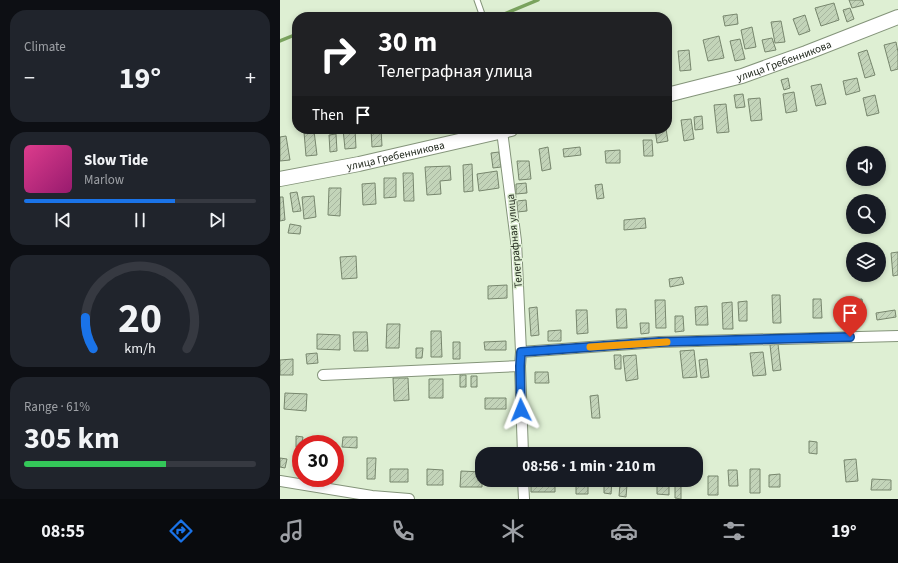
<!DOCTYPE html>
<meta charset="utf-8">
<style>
body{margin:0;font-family:"Source Sans 3",sans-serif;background:#20242c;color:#f1f3f6;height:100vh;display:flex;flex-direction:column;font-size:15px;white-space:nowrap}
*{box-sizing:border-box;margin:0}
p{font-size:13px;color:#9ea1a6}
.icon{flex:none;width:22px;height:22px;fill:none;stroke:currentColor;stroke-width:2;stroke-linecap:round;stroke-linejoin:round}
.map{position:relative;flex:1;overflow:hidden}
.side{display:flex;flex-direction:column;gap:10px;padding:10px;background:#0d0f14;width:280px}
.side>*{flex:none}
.top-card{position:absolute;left:12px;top:12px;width:380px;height:122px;border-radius:16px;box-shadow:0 2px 6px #0003;background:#202124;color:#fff;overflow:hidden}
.controls{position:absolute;left:566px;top:146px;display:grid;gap:8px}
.controls a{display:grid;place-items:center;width:40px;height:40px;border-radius:50%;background:#171b24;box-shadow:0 2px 6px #0003;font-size:20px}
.speed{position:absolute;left:12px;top:435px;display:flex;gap:8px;font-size:20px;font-weight:700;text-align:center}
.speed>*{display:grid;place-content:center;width:52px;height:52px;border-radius:50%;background:#171b24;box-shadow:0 2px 6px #0003;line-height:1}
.speed .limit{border:6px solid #d22;background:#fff;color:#111}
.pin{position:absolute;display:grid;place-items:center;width:34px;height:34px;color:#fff;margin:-41px -17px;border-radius:50% 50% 50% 0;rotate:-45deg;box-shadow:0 0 4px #0007}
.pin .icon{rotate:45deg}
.me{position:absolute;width:44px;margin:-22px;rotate:358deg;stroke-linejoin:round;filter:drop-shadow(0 0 3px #0008)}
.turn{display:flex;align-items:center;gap:14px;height:84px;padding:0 20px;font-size:18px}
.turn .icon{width:52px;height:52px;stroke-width:2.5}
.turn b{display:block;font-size:28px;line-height:34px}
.then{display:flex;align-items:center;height:38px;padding:0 20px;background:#0003;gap:8px;font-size:15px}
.big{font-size:30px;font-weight:700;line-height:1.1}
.side .tile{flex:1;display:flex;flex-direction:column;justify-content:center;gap:6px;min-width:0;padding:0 14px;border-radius:16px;background:#20242c}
.side .dial{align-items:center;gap:0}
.dial svg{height:104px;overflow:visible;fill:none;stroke:#363941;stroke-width:7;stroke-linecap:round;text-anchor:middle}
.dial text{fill:#f1f3f6;stroke:none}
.song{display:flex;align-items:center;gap:12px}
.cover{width:48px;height:48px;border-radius:6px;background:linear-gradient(135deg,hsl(330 70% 55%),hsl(320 70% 35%))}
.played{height:4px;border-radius:2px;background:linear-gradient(90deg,#1a73e8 65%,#363941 65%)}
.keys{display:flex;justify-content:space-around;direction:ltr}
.heat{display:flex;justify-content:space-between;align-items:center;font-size:22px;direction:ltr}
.charge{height:6px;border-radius:3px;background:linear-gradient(90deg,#34c759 61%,#363941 0)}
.trip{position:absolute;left:195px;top:447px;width:228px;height:40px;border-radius:16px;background:#171b24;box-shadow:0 2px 6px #0003;font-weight:700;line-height:40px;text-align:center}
.dock{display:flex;height:64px;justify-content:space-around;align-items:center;background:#090b0e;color:#9ea1a6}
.dock .icon{width:28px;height:28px}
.dock .selected{color:#1a73e8}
.dock b{font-size:18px;color:#f1f3f6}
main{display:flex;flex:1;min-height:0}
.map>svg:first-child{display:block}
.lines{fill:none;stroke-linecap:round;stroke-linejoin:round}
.stream{stroke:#7aa35e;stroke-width:3.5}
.building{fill:url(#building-hatch);stroke:#77866d}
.lane-casing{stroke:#84947a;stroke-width:7}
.street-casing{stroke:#84947a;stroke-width:12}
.secondary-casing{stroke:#84947a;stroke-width:16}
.lane{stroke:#fff;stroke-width:5}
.street{stroke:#fff;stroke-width:10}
.secondary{stroke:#fff;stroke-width:14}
.route-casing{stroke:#114b97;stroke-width:10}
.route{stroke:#1a73e8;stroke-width:7}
.slow{stroke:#f59e0b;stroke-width:7}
.labels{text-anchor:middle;stroke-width:3;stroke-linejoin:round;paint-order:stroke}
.street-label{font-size:11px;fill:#22291e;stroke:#deefd3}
</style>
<main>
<section class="side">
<div class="tile"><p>Climate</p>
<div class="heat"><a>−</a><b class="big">19°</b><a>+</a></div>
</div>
<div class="tile">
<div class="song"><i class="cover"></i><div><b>Slow Tide</b><p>Marlow</p></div></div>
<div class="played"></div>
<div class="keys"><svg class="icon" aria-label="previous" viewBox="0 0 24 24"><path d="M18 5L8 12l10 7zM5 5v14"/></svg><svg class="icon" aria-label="pause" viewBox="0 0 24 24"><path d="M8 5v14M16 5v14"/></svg><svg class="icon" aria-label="next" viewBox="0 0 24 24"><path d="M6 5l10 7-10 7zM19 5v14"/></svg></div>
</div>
<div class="tile dial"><svg viewBox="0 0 100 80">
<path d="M14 69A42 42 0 1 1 86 69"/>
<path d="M14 69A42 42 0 0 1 8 45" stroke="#1a73e8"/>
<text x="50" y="56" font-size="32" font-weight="700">20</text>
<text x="50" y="72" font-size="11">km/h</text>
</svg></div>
<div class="tile"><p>Range · 61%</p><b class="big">305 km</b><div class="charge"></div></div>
</section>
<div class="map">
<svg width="618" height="499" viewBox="0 0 618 499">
<defs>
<pattern id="building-hatch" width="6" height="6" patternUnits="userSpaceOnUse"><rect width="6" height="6" fill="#c3d4b9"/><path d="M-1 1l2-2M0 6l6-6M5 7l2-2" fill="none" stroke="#a7b69f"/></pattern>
</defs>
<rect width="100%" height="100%" fill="#deefd3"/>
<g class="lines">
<path class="stream" d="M159 17 165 15 177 17
M217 17 258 0
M0 41 17 34"/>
</g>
<path class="building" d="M569 0H582L584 5 572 8Z
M554 3 559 20 541 26 535 8Z
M570 8 574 19 567 22 563 10Z
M457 14 458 24 445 26 443 16Z
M525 15 530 31 519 35 513 19Z
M501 21 505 42 495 43 491 22Z
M472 27 476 47 465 49 461 30Z
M439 36 444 58 428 61 423 40Z
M492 38 496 50 485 52 482 40Z
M460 39 465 59 455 61 450 41Z
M616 42 618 52V69L611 71 604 45Z
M409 50 411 70 400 71 398 51Z
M587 50 595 75 585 78 578 53Z
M508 78 510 88 504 90 501 80Z
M577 78 580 91 566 95 563 81Z
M541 84 546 104 536 106 531 86Z
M514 92 517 111 506 113 503 94Z
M463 94 465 107 456 108 454 95Z
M595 95 599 113 587 116 583 98Z
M480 98 482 120 471 121 468 99Z
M446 104 449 132 437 133 434 105Z
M422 116 423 129 415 130 414 117Z
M411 119 414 139 404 141 401 120Z
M63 129H75L76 148 65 149Z
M91 129H101L102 146 92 147Z
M104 129H126V131L105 132Z
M375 129H386L388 141 377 143Z
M34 131 37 155 26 156 24 132Z
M56 134 57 151 50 152 49 135Z
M6 136 10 160 0 161V137Z
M363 140H372L373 156H364Z
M268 147 271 169 262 171 259 149Z
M300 147 301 155 284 157 283 149Z
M340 150V163H326L325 151Z
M219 152 221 167 213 168 211 153Z
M237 161H249L251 179 239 180Z
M192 164 193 191 184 192 183 165Z
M170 166 171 180 160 181 161 194 147 195 145 167Z
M217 171 219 188 199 191 197 174Z
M123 173H133L134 201H124Z
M104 178H116V197L104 198Z
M95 183 96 204 83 205 82 184Z
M246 183 247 193 236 194V184Z
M322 184 324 198 317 199 315 185Z
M49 188H61L60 216 48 215Z
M17 192 21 211 13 212 10 193Z
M34 196 36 217 24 219 22 197Z
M0 197H3L5 220 0 221Z
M246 200 247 211 237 212V201Z
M365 218 366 228 344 230V220Z
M10 224 21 226 20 234 8 233Z
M618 252V275L613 276 611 253Z
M76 256 77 278 62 279 60 257Z
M402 277 404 284 390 287 389 279Z
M227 285V298L208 299V286Z
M492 295H500L501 323H493Z
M533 299H541L542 318H533Z
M582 299 584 315 575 317 572 300Z
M375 300H385L386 328H376Z
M467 301V321H459L458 302Z
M452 302 453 329H443L442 303Z
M427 306 428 325H416L415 307Z
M257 307 259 335 251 336 249 308Z
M336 309H346L347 328H337Z
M296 310H307L308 333 297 334Z
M615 310 616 317 597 320 596 313Z
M395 316H403L404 331 395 332Z
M360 323H369V333L361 334Z
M107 324H120L119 348H106Z
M281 330V341H268V331Z
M151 331H161L162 357H151Z
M73 332H87L88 351H74Z
M37 334 60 335V350L37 349Z
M226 341V350H205L204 342Z
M173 342H180V359H173Z
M498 344 501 370 493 371 490 345Z
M136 348H143L142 358H136Z
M414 350 417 377 403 378 400 351Z
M483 352 486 375 473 376 470 353Z
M37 353 38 363 27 364 26 354Z
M334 355H341V369H335Z
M356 355 358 379 346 381 343 356Z
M13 359V375H0V360Z
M427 359 429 377 421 378 419 360Z
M255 372H268L269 383H255Z
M180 375H186V387H180Z
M191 376H197V387H191Z
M113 378H128L129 400 114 401Z
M149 379H163V398H149Z
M5 393 27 394 26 411 4 409Z
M318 395 320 418H312L310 396Z
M205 398H226V409H205Z
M16 436 23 437 21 448 16 447Z
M63 437H77V448L62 447Z
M529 441 537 442V454L529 453Z
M0 458 7 459 5 468 0 467Z
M87 458H96L95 479H87Z
M576 459 578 481 566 482 564 460Z
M110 469H128V482H110Z
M147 469 163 470V485H147Z
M470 469H480V493H470Z
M448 470H457L458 486H449Z
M181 471 202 472V487H180Z
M500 474V487H489V475Z
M428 476H438V495H428Z
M592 479 611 480V490H591Z
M251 480H262V481H275V492H251Z
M324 480H332L331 494 324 493Z
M377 480H389V495L377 494Z
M296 481H308V494H296Z
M340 484 347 485 346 497 339 496Z
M395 484H401V499L395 498Z"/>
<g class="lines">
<g class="lane-casing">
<path id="lane" d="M197 0 203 17"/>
</g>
<g class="street-casing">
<path id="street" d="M222 131 236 241 241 352 240 366 243 454
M241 352 379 342 618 336
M43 375 240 366
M243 480 244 499
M0 481 92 496 129 499"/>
</g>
<g class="secondary-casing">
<g id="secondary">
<path id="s1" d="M387 95 462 76 526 53 618 17"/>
<path id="s2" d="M0 179 79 164 231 129"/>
</g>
</g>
<use href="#lane" class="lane"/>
<use href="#street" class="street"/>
<use href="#secondary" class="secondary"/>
</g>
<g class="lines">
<g class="route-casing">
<path id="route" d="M241 410 240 366 241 352 379 342 570 337"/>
</g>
<use href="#route" class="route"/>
<path class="slow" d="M310 347 387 342"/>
</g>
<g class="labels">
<g class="street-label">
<text dy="4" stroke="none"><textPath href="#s1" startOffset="122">улица Гребенникова</textPath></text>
<text dy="4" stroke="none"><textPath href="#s2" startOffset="118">улица Гребенникова</textPath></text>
<text transform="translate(234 241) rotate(-95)" y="4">Телеграфная улица</text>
</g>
</g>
</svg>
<div class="controls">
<a><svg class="icon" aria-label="sound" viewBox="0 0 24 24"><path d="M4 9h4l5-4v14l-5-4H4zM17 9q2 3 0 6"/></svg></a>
<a><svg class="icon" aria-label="search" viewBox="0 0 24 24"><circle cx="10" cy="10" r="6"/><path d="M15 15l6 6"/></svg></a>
<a><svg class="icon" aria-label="layers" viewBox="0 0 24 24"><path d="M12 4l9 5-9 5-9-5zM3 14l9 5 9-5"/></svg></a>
</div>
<div class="speed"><div class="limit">30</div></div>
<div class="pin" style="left:570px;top:337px;background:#d93025"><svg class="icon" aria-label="arrive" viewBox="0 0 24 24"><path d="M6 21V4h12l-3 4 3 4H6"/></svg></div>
<svg class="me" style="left:241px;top:410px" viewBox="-20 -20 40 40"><path d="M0-17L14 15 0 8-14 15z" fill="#1a73e8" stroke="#fff" stroke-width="4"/></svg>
<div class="trip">08:56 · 1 min · 210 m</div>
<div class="top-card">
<div class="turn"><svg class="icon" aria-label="right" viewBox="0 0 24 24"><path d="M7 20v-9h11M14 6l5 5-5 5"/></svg><div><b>30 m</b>Телеграфная улица</div></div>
<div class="then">Then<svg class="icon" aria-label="arrive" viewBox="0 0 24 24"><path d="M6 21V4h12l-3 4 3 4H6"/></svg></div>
</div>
</div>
</main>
<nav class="dock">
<b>08:55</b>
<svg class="icon selected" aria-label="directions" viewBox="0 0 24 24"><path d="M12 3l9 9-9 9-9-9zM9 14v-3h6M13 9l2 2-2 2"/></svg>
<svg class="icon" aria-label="music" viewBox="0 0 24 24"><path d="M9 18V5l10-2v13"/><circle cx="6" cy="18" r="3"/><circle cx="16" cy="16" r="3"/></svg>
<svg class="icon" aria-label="phone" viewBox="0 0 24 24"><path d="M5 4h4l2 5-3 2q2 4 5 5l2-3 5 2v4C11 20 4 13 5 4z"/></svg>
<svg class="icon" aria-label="climate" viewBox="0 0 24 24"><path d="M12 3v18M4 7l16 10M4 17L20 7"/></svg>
<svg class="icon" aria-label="car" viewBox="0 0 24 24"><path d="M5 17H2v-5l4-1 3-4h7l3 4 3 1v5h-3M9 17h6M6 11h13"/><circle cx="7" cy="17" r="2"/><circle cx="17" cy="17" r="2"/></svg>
<svg class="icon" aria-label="filters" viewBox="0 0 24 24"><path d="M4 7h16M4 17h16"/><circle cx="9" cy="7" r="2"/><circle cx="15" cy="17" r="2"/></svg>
<b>19°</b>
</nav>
